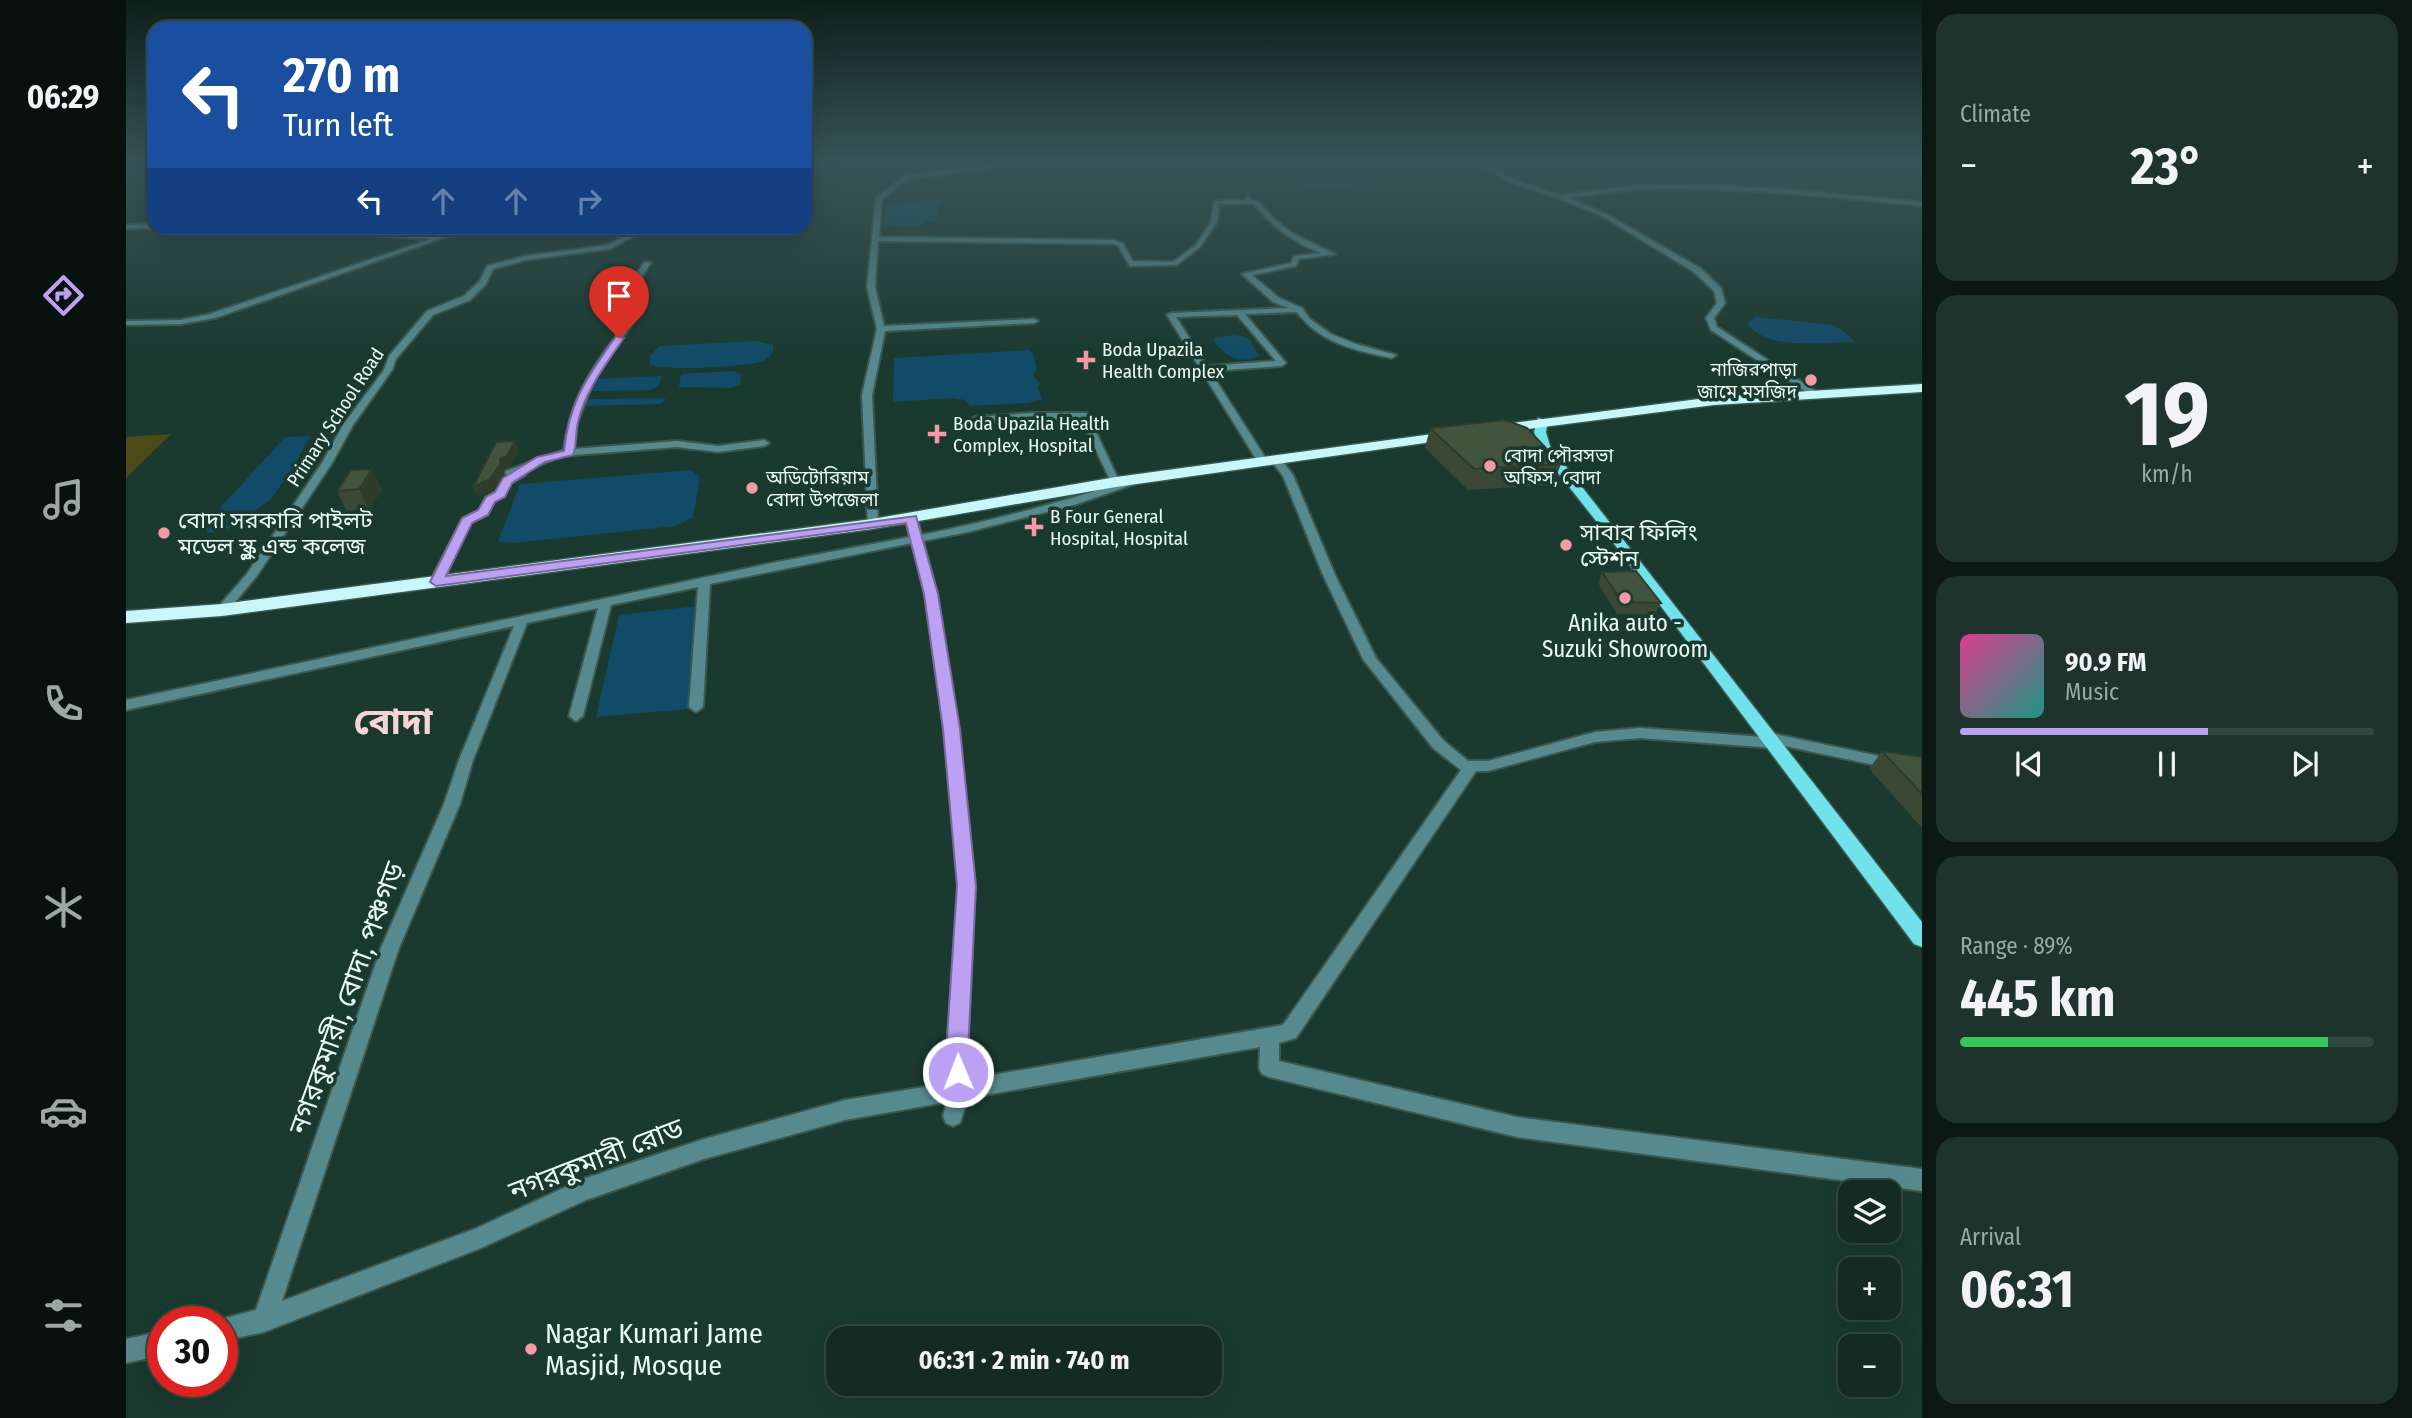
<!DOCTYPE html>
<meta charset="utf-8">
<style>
body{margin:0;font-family:"Fira Sans Condensed","Noto Sans Bengali",sans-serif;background:#1d332b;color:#f1f3f6;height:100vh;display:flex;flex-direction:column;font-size:26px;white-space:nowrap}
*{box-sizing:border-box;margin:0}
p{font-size:23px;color:#9da7a6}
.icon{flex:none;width:38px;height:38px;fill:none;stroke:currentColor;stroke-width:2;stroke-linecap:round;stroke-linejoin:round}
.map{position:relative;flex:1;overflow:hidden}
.side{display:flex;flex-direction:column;gap:14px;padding:14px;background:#0b1813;width:490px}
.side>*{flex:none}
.top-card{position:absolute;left:21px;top:21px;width:665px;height:214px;border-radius:21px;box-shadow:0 7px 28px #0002,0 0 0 2px #334741;background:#1a4fa0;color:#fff;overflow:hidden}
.fabs{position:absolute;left:1712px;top:1180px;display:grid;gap:14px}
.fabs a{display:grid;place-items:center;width:63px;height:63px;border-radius:14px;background:#142b23;box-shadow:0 7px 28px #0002,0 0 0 2px #334741;font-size:35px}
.speed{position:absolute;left:21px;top:1306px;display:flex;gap:14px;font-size:35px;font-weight:700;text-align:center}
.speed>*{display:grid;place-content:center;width:91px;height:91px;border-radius:50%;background:#142b23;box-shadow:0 7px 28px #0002,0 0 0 2px #334741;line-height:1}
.speed .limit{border:10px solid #d22;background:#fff;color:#111}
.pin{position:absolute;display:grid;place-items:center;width:60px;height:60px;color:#fff;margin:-72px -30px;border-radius:50% 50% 50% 0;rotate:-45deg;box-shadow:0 0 7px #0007}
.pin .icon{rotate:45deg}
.me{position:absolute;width:77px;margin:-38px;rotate:359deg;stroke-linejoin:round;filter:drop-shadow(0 0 5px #0008)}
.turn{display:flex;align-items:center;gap:24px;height:147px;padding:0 21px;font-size:32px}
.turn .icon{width:91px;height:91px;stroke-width:2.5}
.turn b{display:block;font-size:49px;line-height:60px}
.lanes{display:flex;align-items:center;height:66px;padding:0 21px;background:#0003;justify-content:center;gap:35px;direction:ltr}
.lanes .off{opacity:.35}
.big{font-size:52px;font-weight:700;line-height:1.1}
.side .tile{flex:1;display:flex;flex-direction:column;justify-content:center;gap:10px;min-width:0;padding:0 24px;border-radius:21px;background:#1d332b}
.side .dial{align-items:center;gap:0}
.dial b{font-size:91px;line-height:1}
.song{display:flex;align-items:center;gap:21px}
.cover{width:84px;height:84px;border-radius:10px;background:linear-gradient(135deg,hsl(330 70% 55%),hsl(170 70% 35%))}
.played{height:7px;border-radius:4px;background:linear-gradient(90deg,#bca0f2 60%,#334741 60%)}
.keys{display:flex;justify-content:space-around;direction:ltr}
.heat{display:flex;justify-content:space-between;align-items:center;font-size:38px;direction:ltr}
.charge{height:10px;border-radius:5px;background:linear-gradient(90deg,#34c759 89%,#334741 0)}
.trip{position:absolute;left:700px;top:1326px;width:396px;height:70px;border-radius:21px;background:#142b23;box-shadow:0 7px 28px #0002,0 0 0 2px #334741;font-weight:700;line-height:70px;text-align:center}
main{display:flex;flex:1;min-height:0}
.tabs{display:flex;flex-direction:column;width:126px;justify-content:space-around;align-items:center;background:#08110e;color:#9da7a6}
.tabs .icon{width:49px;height:49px}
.tabs .selected{color:#bca0f2}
.tabs b{font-size:32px;color:#f1f3f6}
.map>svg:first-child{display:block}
.green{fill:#4c4a16}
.water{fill:#124b67}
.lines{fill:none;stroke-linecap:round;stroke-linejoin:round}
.street-casing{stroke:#3b584e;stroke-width:4}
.primary-casing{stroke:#3b584e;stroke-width:3}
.highway-casing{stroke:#3b584e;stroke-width:3}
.street{fill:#578a8f;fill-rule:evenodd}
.primary{fill:#71e2eb;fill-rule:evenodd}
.highway{fill:#c7f7fb;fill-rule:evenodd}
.wall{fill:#3a4835}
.shaded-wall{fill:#2f3b2b}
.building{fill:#43543e;stroke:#2f3b2b;stroke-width:2}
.route{fill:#bca0f2;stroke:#7a689d;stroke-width:2}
.poi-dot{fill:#f49aa6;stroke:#1a392f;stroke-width:2.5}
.labels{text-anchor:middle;stroke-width:7;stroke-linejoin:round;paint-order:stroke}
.far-poi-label{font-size:19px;fill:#e8faf3;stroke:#1a392f;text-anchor:start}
.far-street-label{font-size:19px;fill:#e8faf3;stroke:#1a392f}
.poi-label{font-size:23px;fill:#e8faf3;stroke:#1a392f;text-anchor:start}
.near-street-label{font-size:28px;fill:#e8faf3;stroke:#1a392f}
.near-poi-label{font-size:28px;fill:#e8faf3;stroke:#1a392f;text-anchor:start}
.town-label{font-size:37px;font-weight:bold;fill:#f7d4d7;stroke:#1a392f}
</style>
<main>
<nav class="tabs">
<b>06:29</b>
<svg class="icon selected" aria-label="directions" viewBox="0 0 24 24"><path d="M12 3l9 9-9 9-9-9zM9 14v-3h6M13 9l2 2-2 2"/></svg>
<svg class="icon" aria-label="music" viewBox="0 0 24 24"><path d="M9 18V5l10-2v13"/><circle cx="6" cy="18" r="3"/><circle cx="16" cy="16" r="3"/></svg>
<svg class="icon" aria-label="phone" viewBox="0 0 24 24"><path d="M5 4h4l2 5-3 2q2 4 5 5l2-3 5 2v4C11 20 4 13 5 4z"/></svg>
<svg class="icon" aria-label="climate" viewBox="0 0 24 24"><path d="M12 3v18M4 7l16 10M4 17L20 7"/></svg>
<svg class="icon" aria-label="car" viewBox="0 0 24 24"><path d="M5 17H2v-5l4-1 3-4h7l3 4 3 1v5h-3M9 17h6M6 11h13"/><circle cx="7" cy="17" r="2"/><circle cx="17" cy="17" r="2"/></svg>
<svg class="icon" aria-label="filters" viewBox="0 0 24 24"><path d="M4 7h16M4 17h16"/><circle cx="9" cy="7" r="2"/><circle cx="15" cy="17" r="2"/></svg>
</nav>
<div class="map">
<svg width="1796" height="1418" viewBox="0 0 1796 1418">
<rect width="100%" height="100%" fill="#1a392f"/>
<path class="green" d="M45 434 0 478V437Z"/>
<path class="water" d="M1230 176 1246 184 1190 188 1181 187 1171 179Z
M817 200 812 206 811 221H801L790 227 758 225 760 204Z
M1630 317 1706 325 1716 330 1729 342C1697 342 1645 351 1622 325L1623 321Z
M1109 335 1122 338 1133 356C1114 365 1101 357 1088 342L1089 337Z
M630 341 647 345V352C643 357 641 360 634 362 615 367 542 371 524 365V355L534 346Z
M903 350 907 353 911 370 907 375 914 384 911 388 917 399 902 403 844 406 839 400 826 398 767 402 768 358Z
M607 371 615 374 614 385 603 388 553 387 555 374Z
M536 376 532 387 523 390 463 391 470 379Z
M465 399 534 398 540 399 535 404 455 406Z
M184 436 168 466 145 499 130 510 132 513C118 527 100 529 82 533L80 529 84 519 159 437Z
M565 470 574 477 567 517 550 526 387 543 372 541 394 484Z
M571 606 562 709 470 717 493 615Z"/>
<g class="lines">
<g class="street-casing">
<path id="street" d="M1345 160H1352L1388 180 1434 195 1515 185H1577L1660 189 1796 202V206C1704 197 1610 186 1517 189 1493 190 1467 195 1443 198L1482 215 1574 268 1595 288 1599 303 1588 318 1591 327 1691 392V396L1688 397 1585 330 1580 318 1591 303 1588 291 1568 272 1478 217 1435 199 1384 182Z
M891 161 893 164 782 179 756 199 753 237 989 240 997 244 1007 261 1047 262 1070 245 1085 222 1088 201 1118 200 1122 195 1126 200 1132 201 1147 218 1166 233 1209 254 1173 259 1170 266 1126 275 1153 298 1176 308 1184 319 1205 334 1230 344 1270 355 1266 358C1230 351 1194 343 1171 312L1119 314 1160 363 1156 366 1084 371 1142 462 1137 465 1132 462 1041 315 1045 313 1163 308 1147 302 1116 274 1165 263 1168 256 1195 253C1168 243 1146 227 1128 204H1093L1091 222 1075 246 1051 265 1004 266 992 246 988 244 752 241 749 287 758 326 908 319 912 321 908 323 759 331 746 395 752 524 746 527 742 526 736 395 751 329 741 287 750 198 779 176ZM1111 315 1150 361 1081 366 1050 317Z
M28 224 30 228 0 229V225Z
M138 228H168L313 236 337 228H345L89 318 55 324 0 325V321L55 320 84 314 305 239Z
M525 228H534L507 236 484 249 400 260 367 269 360 284 344 300 307 315 270 359 266 370 227 425 206 463 130 577 100 613H92L90 610 92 607 120 575 196 463 217 425 258 370 263 356 301 311 338 296 354 281 361 266 399 256 482 245 503 234Z
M519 262 525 263C517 274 510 283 514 297L508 307V321L469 378 460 400 451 423 448 449 551 441 592 446 638 440 643 443 638 446 592 452 551 447 436 456 399 471V475L385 483 378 496 368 501 361 515 345 522 316 582 314 585H306L304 582 337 518 353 511 360 497 370 492 377 479 383 476 379 473 380 471 438 450C443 411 455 386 477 354 484 344 494 334 499 323 503 313 499 309 506 297 503 282 510 273 519 262Z
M906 413H961L994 483 1015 477 1020 480 948 505 842 532 797 541 811 594 832 728 849 886 841 1053 843 1079 1157 1025 1335 770 1307 748 1237 659 1197 575 1157 476 1145 460 1150 457 1154 458 1167 475 1209 575 1250 658 1317 740 1342 761H1362L1469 732 1514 728 1637 737 1644 733 1796 765V775L1654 745 1648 748 1514 738 1469 742 1362 771H1350L1170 1038 1153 1043V1061L1391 1117 1796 1169V1191L1391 1137 1143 1077 1136 1074 1133 1068 1134 1047 842 1098 834 1123 827 1126 820 1123 817 1116 821 1102 719 1120 578 1159 460 1200 355 1248 138 1332 96 1341V1321H88L130 1310 255 948 318 804 333 760 388 626 0 710V700L646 563 784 537 779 518 785 515 791 518 795 535C861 522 925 505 989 485L985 482 955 418 849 423 844 420 849 417ZM786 543 799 594 818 728 833 886 821 1053 823 1083 719 1100 578 1139 457 1179 351 1228 156 1301 273 948 334 804 347 760 401 623 472 608 443 716 450 721 457 716 485 605 572 587 563 707 570 712 577 707 584 584Z
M37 1331V1355L0 1363V1339Z"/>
</g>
<g class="primary-casing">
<path id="primary" d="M1412 418 1422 421 1420 432 1424 446 1796 922V947L1788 944 1489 545 1414 450 1408 432Z"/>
</g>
<g class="highway-casing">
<path id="highway" d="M1796 384V392L1588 405 1364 434 1357 430 1364 426 1588 397Z
M1329 431 1336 435 1334 438 990 487 746 529 96 616 0 623V611L96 604 746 519 990 477Z"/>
</g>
<use href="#street" class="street"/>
<use href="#primary" class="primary"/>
<use href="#highway" class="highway"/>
</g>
<path class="wall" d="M1304 428 1435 464 1427 485 1342 490 1299 448Z
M246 469 256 490 243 510 221 512 211 491Z
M1476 572 1535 603 1529 615 1491 614 1472 583Z
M1756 751 1796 757V828L1743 769Z"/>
<path class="shaded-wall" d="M389 441 393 451 385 466 378 470V476L368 490 351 497 347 487Z
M246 469 256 490 243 510 233 489Z"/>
<path class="building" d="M1379 420 1401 428 1435 464 1348 469 1304 428Z
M389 441 381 456 374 459V465L364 479 347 487 370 442Z
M246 469 233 489 211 491 225 470Z
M1510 571 1535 603 1496 602 1476 572Z
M1756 751 1796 757V794Z"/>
<linearGradient id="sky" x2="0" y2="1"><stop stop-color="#0e1f1a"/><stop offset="0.45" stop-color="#385458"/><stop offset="1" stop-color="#385458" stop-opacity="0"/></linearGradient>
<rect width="1796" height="359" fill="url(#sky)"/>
<path class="route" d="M490 336 498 338C480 364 459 391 452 422 449 433 451 445 447 455L419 462 386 483 379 497 369 502 362 515 346 523 320 576 790 516 812 594 834 729 850 886 842 1053 843 1072 840 1079 832 1082 824 1079 820 1053 831 886 817 729 798 594 780 523 310 586 304 582 336 518 352 510 360 497 369 492 377 478 411 457 438 451C443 401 462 376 490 336Z"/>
<g class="poi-dot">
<path d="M956.5 349.5h7v7h7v7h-7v7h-7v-7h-7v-7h7z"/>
<circle cx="1685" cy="380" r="7"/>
<path d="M807.5 423.5h7v7h7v7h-7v7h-7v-7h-7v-7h7z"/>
<circle cx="1364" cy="466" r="7"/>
<circle cx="626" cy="488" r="7"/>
<path d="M904.5 516.5h7v7h7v7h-7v7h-7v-7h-7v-7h7z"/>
<circle cx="38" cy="533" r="7"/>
<circle cx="1440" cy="545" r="7"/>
<circle cx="1499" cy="598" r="7"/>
<circle cx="405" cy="1349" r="7"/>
</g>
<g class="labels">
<g class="far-poi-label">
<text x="976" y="356">Boda Upazila<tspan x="976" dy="22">Health Complex</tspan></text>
<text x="1671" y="376" text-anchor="end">নাজিরপাড়া<tspan x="1671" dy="22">জামে মসজিদ</tspan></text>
<text x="827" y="430">Boda Upazila Health<tspan x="827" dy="22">Complex, Hospital</tspan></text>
<text x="1378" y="462">বোদা পৌরসভা<tspan x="1378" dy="22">অফিস, বোদা</tspan></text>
<text x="640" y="484">অডিটোরিয়াম<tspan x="640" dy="22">বোদা উপজেলা</tspan></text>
<text x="924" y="523">B Four General<tspan x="924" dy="22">Hospital, Hospital</tspan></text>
</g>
<g class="far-street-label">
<text transform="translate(209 417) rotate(-57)" y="7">Primary School Road</text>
</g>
<g class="poi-label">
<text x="52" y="528">বোদা সরকারি পাইলট<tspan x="52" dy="26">মডেল স্কুল এন্ড কলেজ</tspan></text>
<text x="1454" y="540">সাবাব ফিলিং<tspan x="1454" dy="26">স্টেশন</tspan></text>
<text x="1499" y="631" text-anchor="middle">Anika auto -<tspan x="1499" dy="26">Suzuki Showroom</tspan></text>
</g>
<g class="near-street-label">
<text transform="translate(220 998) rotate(-70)" y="10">নগরকুমারী, বোদা, পঞ্চগড়</text>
<text transform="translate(470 1159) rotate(-21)" y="10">নগরকুমারী রোড</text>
</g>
<g class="near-poi-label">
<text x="419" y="1343">Nagar Kumari Jame<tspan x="419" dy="32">Masjid, Mosque</tspan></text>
</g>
<g class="town-label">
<text x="267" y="734">বোদা</text>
</g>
</g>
</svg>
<div class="fabs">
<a><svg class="icon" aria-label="layers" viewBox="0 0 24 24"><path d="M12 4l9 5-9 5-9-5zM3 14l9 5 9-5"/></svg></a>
<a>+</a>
<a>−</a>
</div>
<div class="speed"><div class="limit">30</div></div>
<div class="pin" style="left:493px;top:338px;background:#d93025"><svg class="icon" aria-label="arrive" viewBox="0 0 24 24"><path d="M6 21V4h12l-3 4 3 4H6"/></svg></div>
<svg class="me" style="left:832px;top:1072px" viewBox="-20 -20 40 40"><circle r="17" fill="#bca0f2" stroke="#fff" stroke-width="3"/><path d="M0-11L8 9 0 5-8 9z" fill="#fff"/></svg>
<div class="trip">06:31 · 2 min · 740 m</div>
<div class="top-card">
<div class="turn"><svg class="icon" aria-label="left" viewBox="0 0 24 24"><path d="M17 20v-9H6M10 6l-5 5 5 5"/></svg><div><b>270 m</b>Turn left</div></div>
<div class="lanes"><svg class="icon" aria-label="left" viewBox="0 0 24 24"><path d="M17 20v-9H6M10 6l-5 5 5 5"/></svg><svg class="icon off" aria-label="ahead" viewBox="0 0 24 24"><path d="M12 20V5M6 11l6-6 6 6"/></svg><svg class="icon off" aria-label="ahead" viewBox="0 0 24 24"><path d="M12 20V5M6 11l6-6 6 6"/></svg><svg class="icon off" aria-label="right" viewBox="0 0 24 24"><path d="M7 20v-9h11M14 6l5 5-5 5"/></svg></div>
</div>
</div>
<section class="side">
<div class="tile"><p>Climate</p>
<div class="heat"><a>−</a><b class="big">23°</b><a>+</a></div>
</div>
<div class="tile dial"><b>19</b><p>km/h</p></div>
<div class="tile">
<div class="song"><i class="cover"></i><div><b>90.9 FM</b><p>Music</p></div></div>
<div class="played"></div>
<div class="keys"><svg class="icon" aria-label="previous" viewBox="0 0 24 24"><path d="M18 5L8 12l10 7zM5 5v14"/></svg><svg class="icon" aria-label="pause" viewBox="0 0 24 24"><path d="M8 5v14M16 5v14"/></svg><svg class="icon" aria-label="next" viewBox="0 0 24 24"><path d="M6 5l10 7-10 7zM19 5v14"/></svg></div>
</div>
<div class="tile"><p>Range · 89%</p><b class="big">445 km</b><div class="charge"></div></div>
<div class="tile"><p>Arrival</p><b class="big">06:31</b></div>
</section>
</main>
